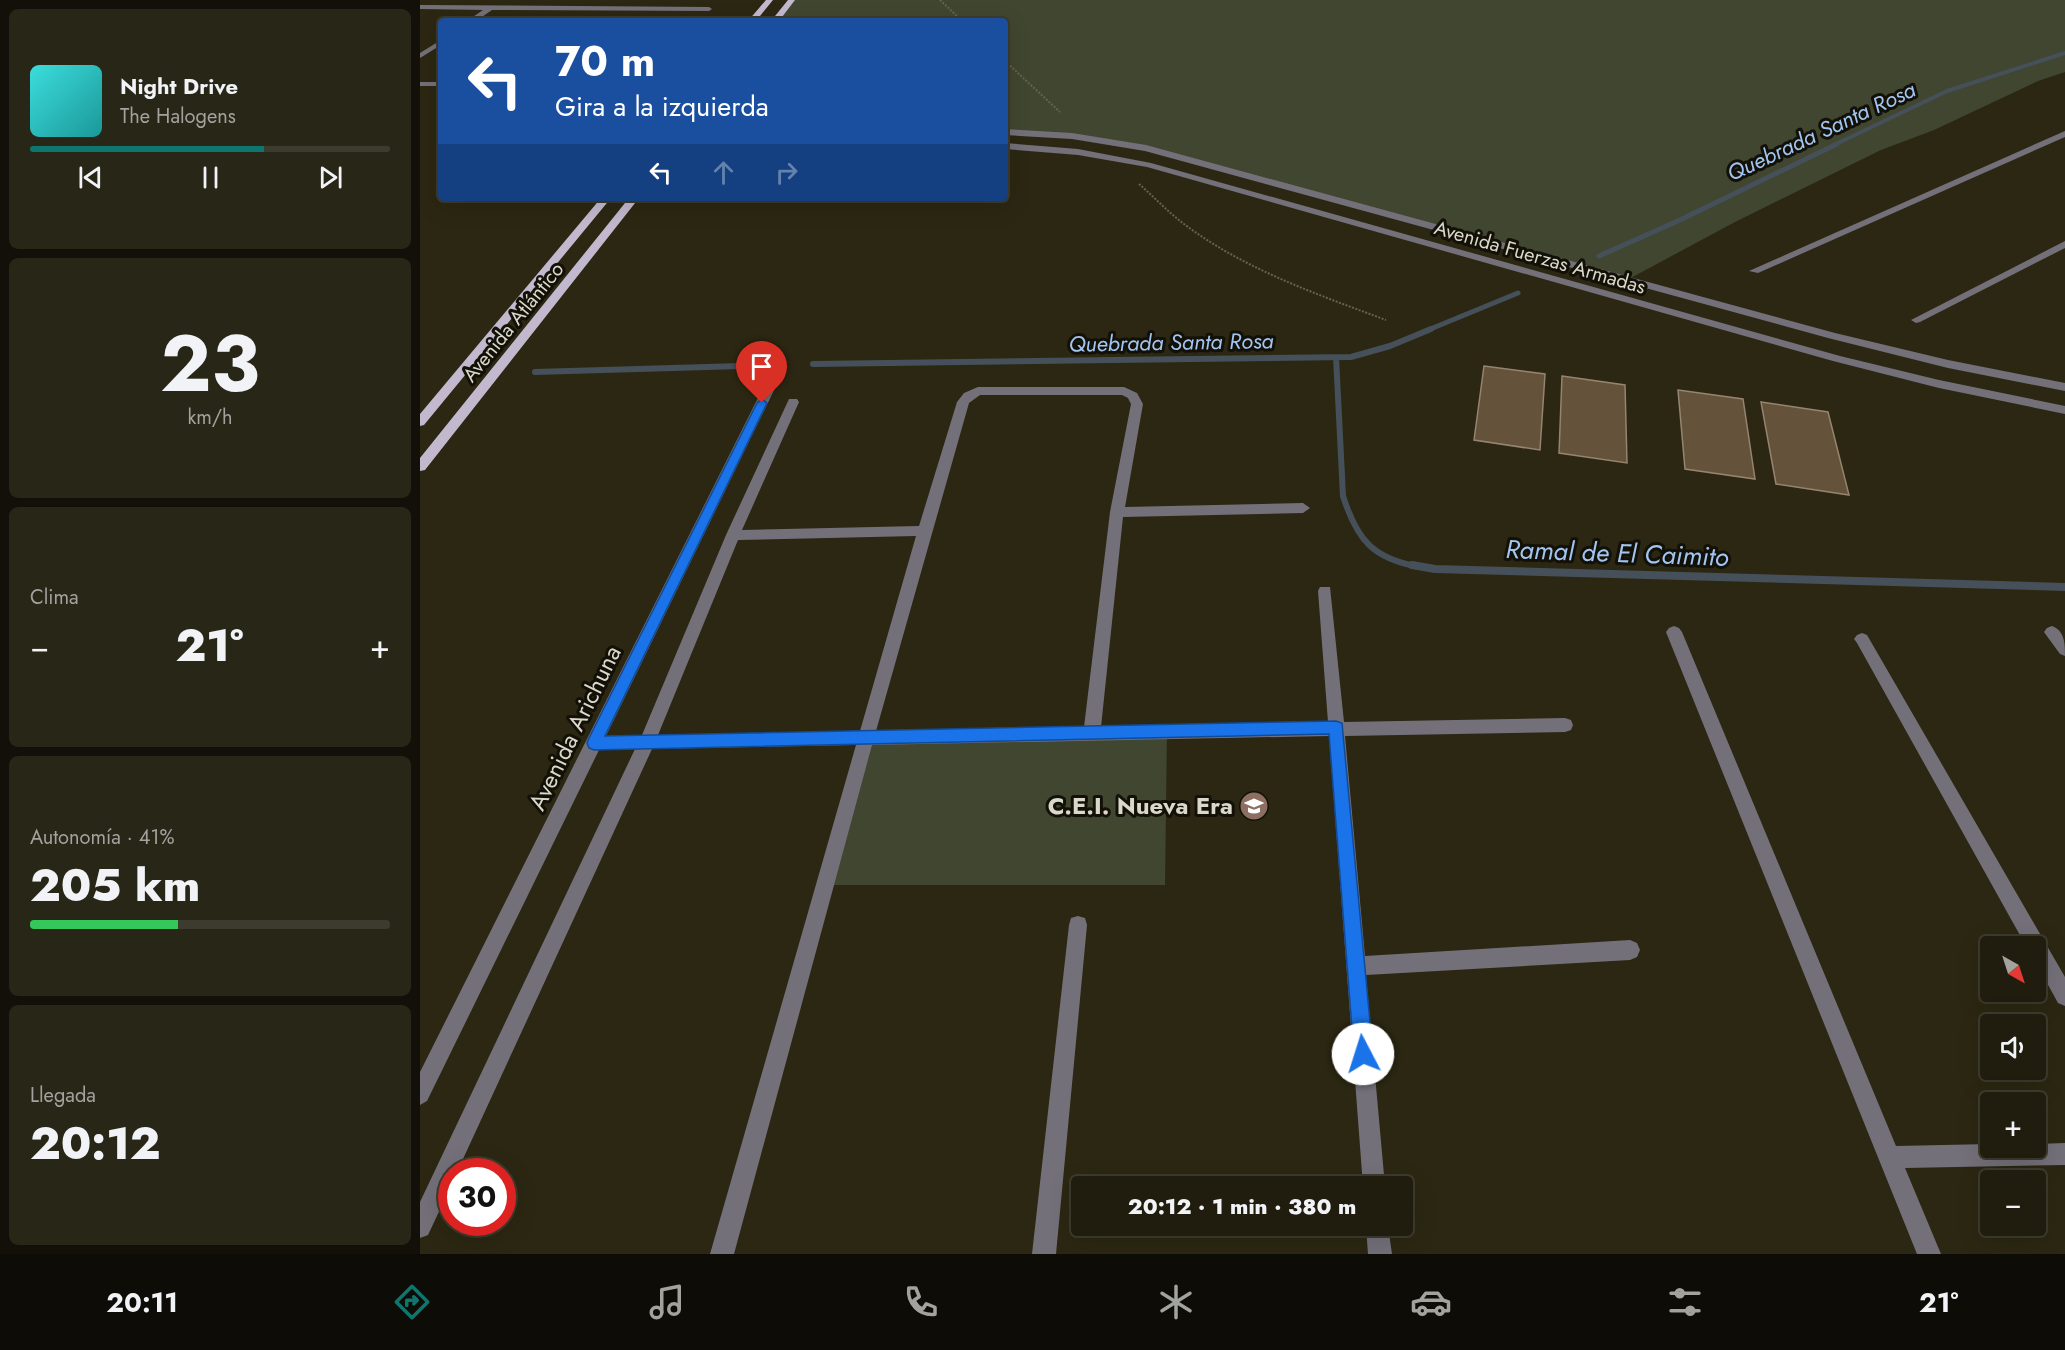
<!DOCTYPE html>
<html lang="es">
<meta charset="utf-8">
<style>
body{margin:0;font-family:Jost,sans-serif;background:#282617;color:#f1f3f6;height:100vh;display:flex;flex-direction:column;font-size:22px;white-space:nowrap}
*{box-sizing:border-box;margin:0}
p{font-size:20px;color:#a2a29e}
.icon{flex:none;width:33px;height:33px;fill:none;stroke:currentColor;stroke-width:2;stroke-linecap:round;stroke-linejoin:round}
.map{position:relative;flex:1;overflow:hidden}
.sheet{display:flex;flex-direction:column;gap:9px;padding:9px;background:#121008;width:420px}
.sheet>*{flex:none}
.banner{position:absolute;left:18px;top:18px;width:570px;height:183px;border-radius:6px;box-shadow:0 6px 24px #0002,0 0 0 2px #3d3b2e;background:#1a4fa0;color:#fff;overflow:hidden}
.needle{width:39px;rotate:141deg}
.buttons{position:absolute;left:1560px;top:936px;display:grid;gap:12px}
.buttons a{display:grid;place-items:center;width:66px;height:66px;border-radius:6px;background:#201d0e;box-shadow:0 6px 24px #0002,0 0 0 2px #3d3b2e;font-size:30px}
.speed{position:absolute;left:18px;top:1158px;display:flex;gap:12px;font-size:30px;font-weight:700;text-align:center}
.speed>*{display:grid;place-content:center;width:78px;height:78px;border-radius:50%;background:#201d0e;box-shadow:0 6px 24px #0002,0 0 0 2px #3d3b2e;line-height:1}
.speed .limit{border:9px solid #d22;background:#fff;color:#111}
.pin{position:absolute;display:grid;place-items:center;width:51px;height:51px;color:#fff;margin:-62px -26px;border-radius:50% 50% 50% 0;rotate:-45deg;box-shadow:0 0 6px #0007}
.pin .icon{rotate:45deg}
.me{position:absolute;width:66px;margin:-33px;rotate:355deg;stroke-linejoin:round;filter:drop-shadow(0 0 4px #0008)}
.turn{display:flex;align-items:center;gap:21px;height:126px;padding:0 18px;font-size:27px}
.turn .icon{width:78px;height:78px;stroke-width:2.5}
.turn b{display:block;font-size:42px;line-height:51px}
.lanes{display:flex;align-items:center;height:57px;padding:0 18px;background:#0003;justify-content:center;gap:30px;direction:ltr}
.lanes .off{opacity:.35}
.big{font-size:45px;font-weight:800;line-height:1.1}
.sheet .card{flex:1;display:flex;flex-direction:column;justify-content:center;gap:9px;min-width:0;padding:0 21px;border-radius:9px;background:#282617}
.sheet .dial{align-items:center;gap:0}
.dial b{font-size:78px;line-height:1}
.song{display:flex;align-items:center;gap:18px}
.cover{width:72px;height:72px;border-radius:9px;background:linear-gradient(135deg,hsl(180 70% 55%),hsl(180 70% 35%))}
.played{height:6px;border-radius:3px;background:linear-gradient(90deg,#0f766e 65%,#3d3b2e 65%)}
.keys{display:flex;justify-content:space-around;direction:ltr}
.heat{display:flex;justify-content:space-between;align-items:center;font-size:33px;direction:ltr}
.charge{height:9px;border-radius:4px;background:linear-gradient(90deg,#34c759 41%,#3d3b2e 0)}
.trip{position:absolute;left:651px;top:1176px;width:342px;height:60px;border-radius:6px;background:#201d0e;box-shadow:0 6px 24px #0002,0 0 0 2px #3d3b2e;font-weight:800;line-height:60px;text-align:center}
.dock{display:flex;height:96px;justify-content:space-around;align-items:center;background:#0d0c06;color:#a2a29e}
.dock .icon{width:42px;height:42px}
.dock .on{color:#0f766e}
.dock b{font-size:27px;color:#f1f3f6}
main{display:flex;flex:1;min-height:0}
.map>svg:first-child{display:block}
.green{fill:#414630}
.lines{fill:none;stroke-linecap:round;stroke-linejoin:round}
.stream-far3{stroke:#46505a;stroke-width:4}
.stream-far2{stroke:#46505a;stroke-width:5}
.stream-far1{stroke:#46505a;stroke-width:6}
.stream{stroke:#46505a;stroke-width:8}
.building{fill:#65523a;stroke:#958470;stroke-width:1.5}
.path{stroke:#666250;stroke-width:2;stroke-dasharray:2 1.5;stroke-linecap:butt}
.minor{fill:#74707a;fill-rule:evenodd}
.major{fill:#c2b9ce;fill-rule:evenodd}
.route{fill:#1a73e8;stroke:#114b97;stroke-width:1.5}
.labels{text-anchor:middle;stroke-width:6;stroke-linejoin:round;paint-order:stroke}
.far-street-label{font-size:20px;fill:#dad8cb;stroke:#121007}
.far-water-label{font-size:22px;font-style:italic;fill:#a2c5f2;stroke:#121007}
.street-label{font-size:24px;fill:#dad8cb;stroke:#121007}
.poi-label{font-size:24px;font-weight:bold;fill:#dad8cb;stroke:#121007;text-anchor:end}
.water-label{font-size:26px;font-style:italic;fill:#a2c5f2;stroke:#121007}
</style>
<main>
<section class="sheet">
<div class="card">
<div class="song"><i class="cover"></i><div><b>Night Drive</b><p>The Halogens</p></div></div>
<div class="played"></div>
<div class="keys"><svg class="icon" aria-label="previous" viewBox="0 0 24 24"><path d="M18 5L8 12l10 7zM5 5v14"/></svg><svg class="icon" aria-label="pause" viewBox="0 0 24 24"><path d="M8 5v14M16 5v14"/></svg><svg class="icon" aria-label="next" viewBox="0 0 24 24"><path d="M6 5l10 7-10 7zM19 5v14"/></svg></div>
</div>
<div class="card dial"><b>23</b><p>km/h</p></div>
<div class="card"><p>Clima</p>
<div class="heat"><a>−</a><b class="big">21°</b><a>+</a></div>
</div>
<div class="card"><p>Autonomía · 41%</p><b class="big">205 km</b><div class="charge"></div></div>
<div class="card"><p>Llegada</p><b class="big">20:12</b></div>
</section>
<div class="map">
<svg width="1645" height="1254" viewBox="0 0 1645 1254">
<rect width="100%" height="100%" fill="#2b2712"/>
<path class="green" d="M372 0H1645V72L1618 81 1514 130 1461 150 1315 222 1207 280 704 144 585 132V21H355Z
M747 731 745 885H406L448 736Z"/>
<g class="lines">
<path class="stream-far3" d="M1414 145 1527 91 1645 53"/>
<path class="stream-far2" d="M1179 256 1260 220 1417 144
M1008 330 1098 293"/>
<path class="stream-far1" d="M916 357 923 496C937 540 953 559 1000 567
M393 364 931 357 970 346 1011 329
M115 372 321 366"/>
<path class="stream" d="M992 565 1015 569 1645 587"/>
</g>
<path class="building" d="M1064 366 1125 374 1120 450 1054 440Z
M1142 376 1205 385 1207 463 1139 453Z
M1258 390 1323 399 1335 479 1265 469Z
M1341 402 1408 412 1429 495 1356 484Z"/>
<g class="lines">
<path class="path" d="M520 0 542 21
M585 61 640 112
M719 184C734 197 748 212 764 224 824 269 896 294 966 320"/>
<path class="minor" d="M0 5 289 7 292 9 289 11 72 10 56 21H47L63 10 0 9Z
M21 40V45L0 58V53Z
M0 82H21V86H0Z
M585 129 652 133 726 145 1415 333 1528 360 1645 383V391L1528 368 1408 338 725 151 652 139 585 135Z
M1645 131V137L1338 273 1329 271Z
M585 143 658 149 731 163 1420 356 1519 380 1645 406V414L1519 388 1413 361 727 167 658 155 585 149Z
M1645 241V248L1500 322 1496 323 1491 320Z
M352 378 358 382 186 736 222 735 306 535 369 399H377L379 402 322 530 499 526 537 402 544 393 558 387H704L717 393 723 404 705 507 883 503 890 508 883 513 703 517 681 727 908 722 898 591 900 587H910L924 722 1145 718 1151 720 1153 725 1151 730 1145 732 925 736 945 956 1210 940 1217 943 1220 950 1217 957 1210 960 946 975 965 1186H943L909 736 452 745 314 1254H290L436 745 232 749 37 1172H32V1184L8 1235 0 1238V1202L215 749 179 750 7 1101 0 1105V1072L346 382ZM560 395H702L708 398 711 404 690 512 664 727 456 731 549 403ZM496 536 440 731 238 735 318 540Z
M1254 626 1259 628 1262 632 1476 1146 1570 1144V1148H1616V1144L1645 1143V1165L1485 1168 1521 1254H1497L1246 632 1249 628Z
M1632 626C1645 631 1645 644 1645 656L1640 654 1624 632 1627 628Z
M1442 633 1447 635 1645 977V1006L1638 1003 1616 963V946H1606L1437 643 1434 639 1437 635Z
M658 916 665 918 667 925 636 1254H612L649 925 651 918Z
M946 1226H968L972 1254H948Z"/>
<path class="major" d="M346 0H353L336 21H328Z
M368 0H375L359 21H351Z
M181 198H191L4 425 0 426V414Z
M209 198H219L5 470 0 471V458Z"/>
</g>
<path class="route" d="M342 399 347 403 185 736 916 721 922 723 953 1054 950 1061 943 1064 937 1061 934 1054 909 734 174 750 169 748 167 743 169 738 337 403Z"/>
<defs>
<g id="school-disc" transform="scale(1.5)"><circle r="9.5" fill="#8d6e63" stroke="#121007"/><path d="M0-5L7-2L0 1L-7-2ZM-4 1L0 2.5L4 1V4Q0 6-4 4Z" fill="#fff"/></g>
</defs>
<g fill-rule="evenodd">
<use href="#school-disc" x="834" y="806"/>
</g>
<g class="labels">
<g class="far-street-label">
<text transform="translate(1120 257) rotate(16)" y="7">Avenida Fuerzas Armadas</text>
<text transform="translate(93 322) rotate(-51)" y="7">Avenida Atlántico</text>
</g>
<g class="far-water-label">
<text transform="translate(1401 131) rotate(-25)" y="8">Quebrada Santa Rosa</text>
<text transform="translate(751 342) rotate(-1)" y="8">Quebrada Santa Rosa</text>
</g>
<g class="street-label">
<text transform="translate(155 728) rotate(-64)" y="8">Avenida Arichuna</text>
</g>
<g class="poi-label">
<text x="813" y="814">C.E.I. Nueva Era</text>
</g>
<g class="water-label">
<text transform="translate(1197 553) rotate(2)" y="9">Ramal de El Caimito</text>
</g>
</g>
</svg>
<div class="buttons">
<a><svg class="needle" viewBox="-14 -14 28 28"><path d="M0-13l5 13h-10z" fill="#e53935"/><path d="M0 13l5-13h-10z" fill="#a2a29e"/></svg></a>
<a><svg class="icon" aria-label="sound" viewBox="0 0 24 24"><path d="M4 9h4l5-4v14l-5-4H4zM17 9q2 3 0 6"/></svg></a>
<a>+</a>
<a>−</a>
</div>
<div class="speed"><div class="limit">30</div></div>
<div class="pin" style="left:342px;top:403px;background:#d93025"><svg class="icon" aria-label="arrive" viewBox="0 0 24 24"><path d="M6 21V4h12l-3 4 3 4H6"/></svg></div>
<svg class="me" style="left:943px;top:1054px" viewBox="-20 -20 40 40"><circle r="19" fill="#fff"/><path d="M0-13L10 11 0 6-10 11z" fill="#1a73e8"/></svg>
<div class="trip">20:12 · 1 min · 380 m</div>
<div class="banner">
<div class="turn"><svg class="icon" aria-label="left" viewBox="0 0 24 24"><path d="M17 20v-9H6M10 6l-5 5 5 5"/></svg><div><b>70 m</b>Gira a la izquierda</div></div>
<div class="lanes"><svg class="icon" aria-label="left" viewBox="0 0 24 24"><path d="M17 20v-9H6M10 6l-5 5 5 5"/></svg><svg class="icon off" aria-label="ahead" viewBox="0 0 24 24"><path d="M12 20V5M6 11l6-6 6 6"/></svg><svg class="icon off" aria-label="right" viewBox="0 0 24 24"><path d="M7 20v-9h11M14 6l5 5-5 5"/></svg></div>
</div>
</div>
</main>
<nav class="dock">
<b>20:11</b>
<svg class="icon on" aria-label="directions" viewBox="0 0 24 24"><path d="M12 3l9 9-9 9-9-9zM9 14v-3h6M13 9l2 2-2 2"/></svg>
<svg class="icon" aria-label="music" viewBox="0 0 24 24"><path d="M9 18V5l10-2v13"/><circle cx="6" cy="18" r="3"/><circle cx="16" cy="16" r="3"/></svg>
<svg class="icon" aria-label="phone" viewBox="0 0 24 24"><path d="M5 4h4l2 5-3 2q2 4 5 5l2-3 5 2v4C11 20 4 13 5 4z"/></svg>
<svg class="icon" aria-label="climate" viewBox="0 0 24 24"><path d="M12 3v18M4 7l16 10M4 17L20 7"/></svg>
<svg class="icon" aria-label="car" viewBox="0 0 24 24"><path d="M5 17H2v-5l4-1 3-4h7l3 4 3 1v5h-3M9 17h6M6 11h13"/><circle cx="7" cy="17" r="2"/><circle cx="17" cy="17" r="2"/></svg>
<svg class="icon" aria-label="filters" viewBox="0 0 24 24"><path d="M4 7h16M4 17h16"/><circle cx="9" cy="7" r="2"/><circle cx="15" cy="17" r="2"/></svg>
<b>21°</b>
</nav>
